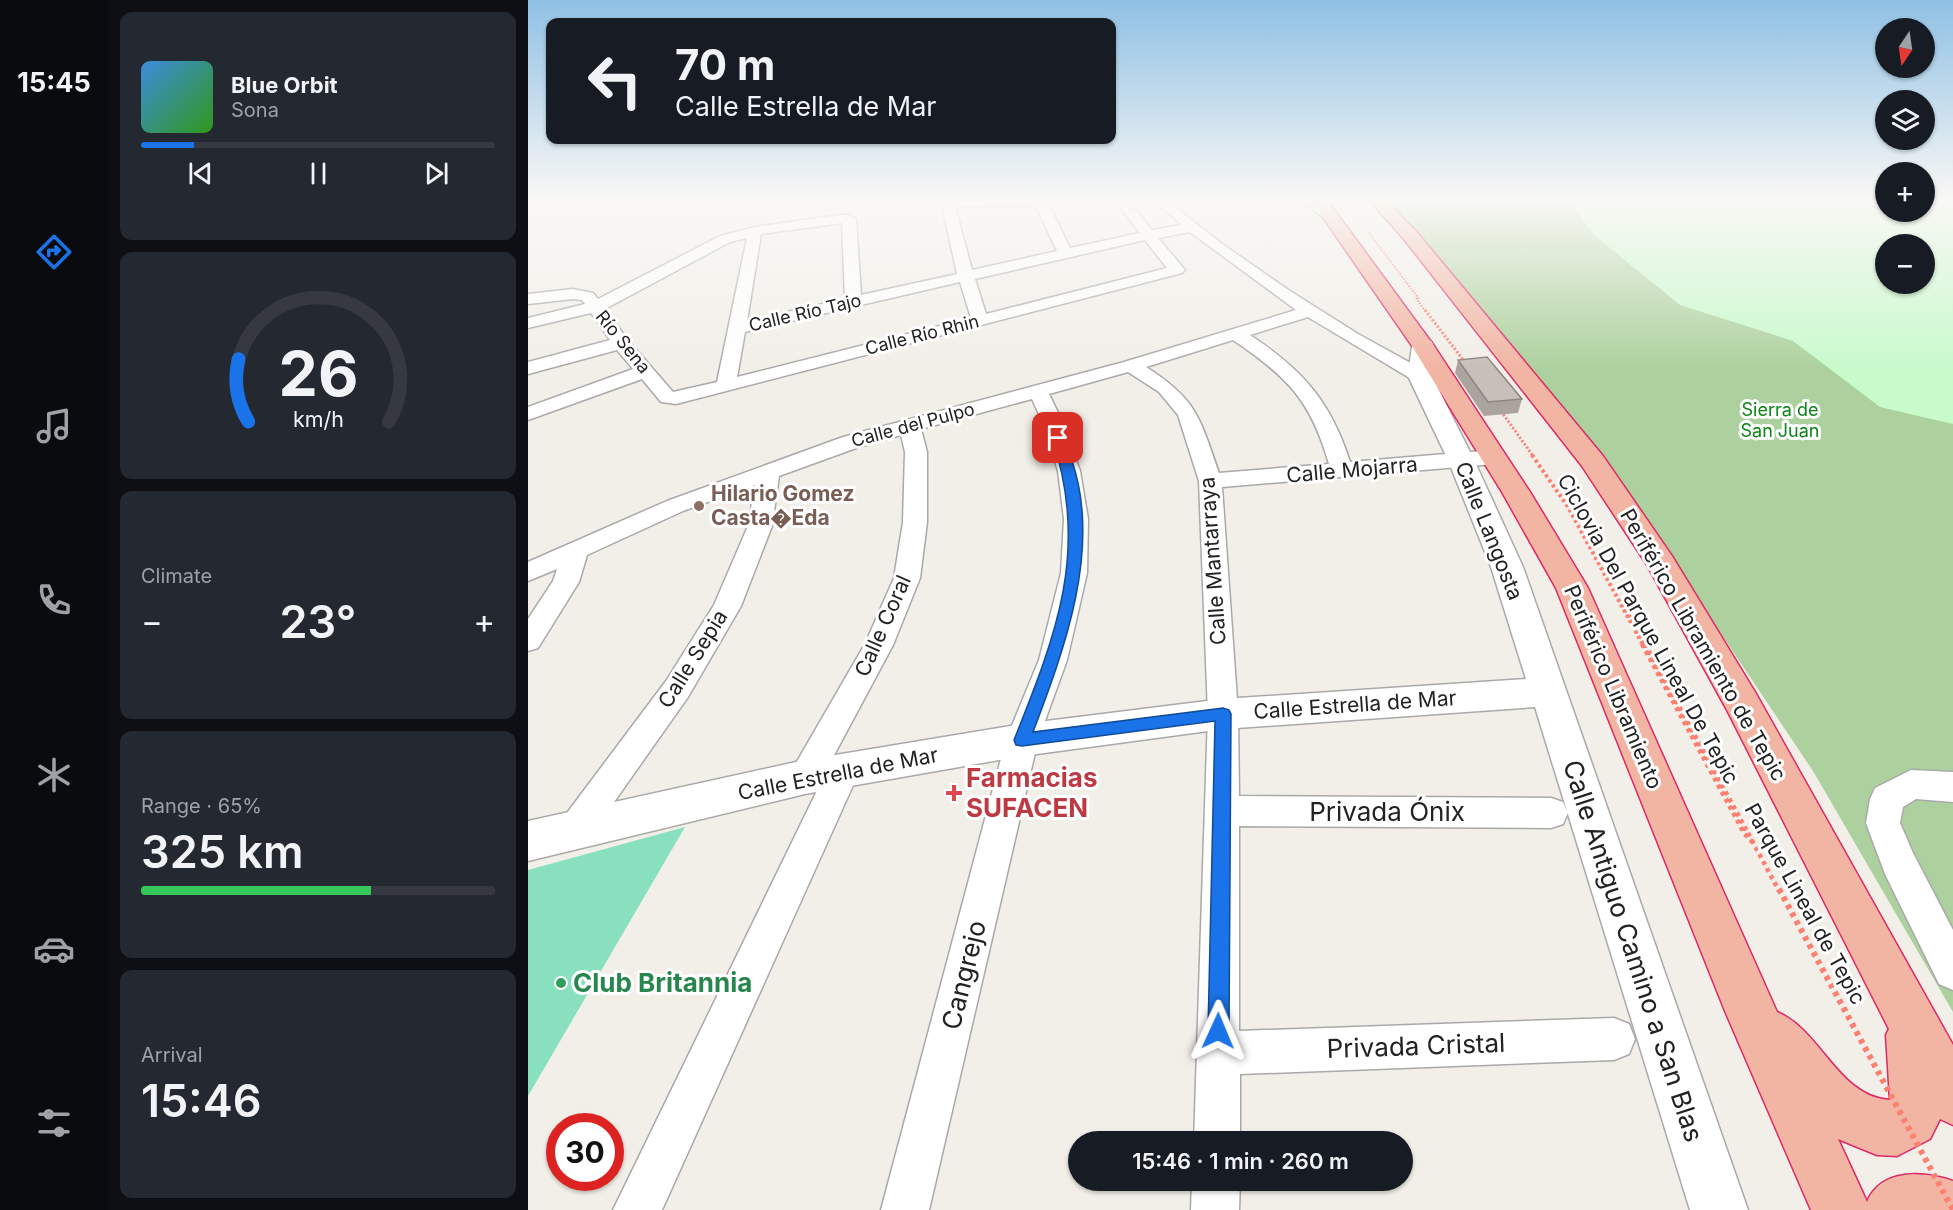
<!DOCTYPE html>
<meta charset="utf-8">
<style>
body{margin:0;font-family:Inter,sans-serif;background:#242831;color:#f1f3f6;height:100vh;display:flex;flex-direction:column;font-size:22px;white-space:nowrap}
*{box-sizing:border-box;margin:0}
p{font-size:20px;color:#9ea1a6}
.icon{flex:none;width:33px;height:33px;fill:none;stroke:currentColor;stroke-width:2;stroke-linecap:round;stroke-linejoin:round}
.map{position:relative;flex:1;overflow:hidden}
.details{display:flex;flex-direction:column;gap:12px;padding:12px;background:#0d0f14;width:420px}
.details>*{flex:none}
.top-card{position:absolute;left:18px;top:18px;width:570px;height:126px;border-radius:12px;box-shadow:0 2px 4px #0004;background:#171b24;color:#f1f3f6;overflow:hidden}
.needle{width:39px;rotate:193deg}
.buttons{position:absolute;left:1347px;top:18px;display:grid;gap:12px}
.buttons a{display:grid;place-items:center;width:60px;height:60px;border-radius:50%;background:#171b24;box-shadow:0 2px 4px #0004;font-size:30px}
.speed{position:absolute;left:18px;top:1113px;display:flex;gap:12px;font-size:30px;font-weight:700;text-align:center}
.speed>*{display:grid;place-content:center;width:78px;height:78px;border-radius:50%;background:#171b24;box-shadow:0 2px 4px #0004;line-height:1}
.speed .limit{border:9px solid #d22;background:#fff;color:#111}
.pin{position:absolute;display:grid;place-items:center;width:51px;height:51px;color:#fff;margin:-26px;border-radius:12px;box-shadow:0 3px 9px #0006}
.me{position:absolute;width:66px;margin:-33px;rotate:1deg;stroke-linejoin:round;filter:drop-shadow(0 0 4px #0008)}
.turn{display:flex;align-items:center;gap:21px;height:126px;padding:0 30px;font-size:27px}
.turn .icon{width:78px;height:78px;stroke-width:2.5}
.turn b{display:block;font-size:42px;line-height:51px}
.big{font-size:45px;font-weight:600;line-height:1.1}
.details .card{flex:1;display:flex;flex-direction:column;justify-content:center;gap:9px;min-width:0;padding:0 21px;border-radius:12px;background:#242831}
.details .dial{align-items:center;gap:0}
.dial svg{height:156px;overflow:visible;fill:none;stroke:#363941;stroke-width:7;stroke-linecap:round;text-anchor:middle}
.dial text{fill:#f1f3f6;stroke:none}
.song{display:flex;align-items:center;gap:18px}
.cover{width:72px;height:72px;border-radius:9px;background:linear-gradient(135deg,hsl(210 70% 55%),hsl(110 70% 35%))}
.played{height:6px;border-radius:3px;background:linear-gradient(90deg,#1a73e8 15%,#363941 15%)}
.keys{display:flex;justify-content:space-around;direction:ltr}
.heat{display:flex;justify-content:space-between;align-items:center;font-size:33px;direction:ltr}
.charge{height:9px;border-radius:4px;background:linear-gradient(90deg,#34c759 65%,#363941 0)}
.trip{position:absolute;left:540px;top:1131px;width:345px;height:60px;border-radius:30px;background:#171b24;box-shadow:0 2px 4px #0004;font-weight:600;line-height:60px;text-align:center}
main{display:flex;flex:1;min-height:0}
.dock{display:flex;flex-direction:column;width:108px;justify-content:space-around;align-items:center;background:#090b0e;color:#9ea1a6}
.dock .icon{width:42px;height:42px}
.dock .active{color:#1a73e8}
.dock b{font-size:27px;color:#f1f3f6}
.map>svg:first-child{display:block}
.forest{fill:#add19e;fill-rule:evenodd}
.park{fill:#c8facc;fill-rule:evenodd}
.pitch{fill:#88e0be}
.lines{fill:none;stroke-linecap:round;stroke-linejoin:round}
.minor-casing{stroke:#a9a9a9;stroke-width:3}
.tertiary-casing{stroke:#a9a9a9;stroke-width:3}
.trunk-casing{stroke:#dc2a67;stroke-width:3}
.path-far3{stroke:#fa8072;stroke-width:2;stroke-dasharray:1.5 1.5;stroke-linecap:butt}
.path-far2{stroke:#fa8072;stroke-width:3;stroke-dasharray:2 2;stroke-linecap:butt}
.path-far1{stroke:#fa8072;stroke-width:4;stroke-dasharray:3 3;stroke-linecap:butt}
.path{stroke:#fa8072;stroke-width:4.5;stroke-dasharray:4 4;stroke-linecap:butt}
.minor{fill:#fff;fill-rule:evenodd}
.tertiary{fill:#fff;fill-rule:evenodd}
.trunk{fill:#f2b4a3;fill-rule:evenodd}
.path-bridge-far1{stroke:#fa8072;stroke-width:4.5;stroke-dasharray:4 4;stroke-linecap:butt}
.path-bridge{stroke:#fa8072;stroke-width:6;stroke-dasharray:4.5 4.5;stroke-linecap:butt}
.wall{fill:#aba49e}
.building{fill:#c7bfb8;stroke:#8b8681;stroke-width:1.5}
.route{fill:#1a73e8;stroke:#114b97;stroke-width:1.5}
.education-dot{fill:#8d6e63;stroke:#fff;stroke-width:2}
.health-dot{fill:#e0444e;stroke:#fff;stroke-width:2}
.leisure-dot{fill:#2e9e5b;stroke:#fff;stroke-width:2}
.labels{text-anchor:middle;stroke-width:6;stroke-linejoin:round;paint-order:stroke}
.far-street-label{font-size:18px;fill:#222;stroke:#fff}
.far-park-label{font-size:18px;fill:#0c8416;stroke:#fff}
.street-label{font-size:21px;fill:#222;stroke:#fff}
.education-label{font-size:21px;font-weight:bold;fill:#785e54;stroke:#fff;text-anchor:start}
.near-health-label{font-size:26px;font-weight:bold;fill:#be3a42;stroke:#fff;text-anchor:start}
.near-street-label{font-size:26px;fill:#222;stroke:#fff}
.near-leisure-label{font-size:26px;font-weight:bold;fill:#27864d;stroke:#fff;text-anchor:start}
</style>
<main>
<nav class="dock">
<b>15:45</b>
<svg class="icon active" aria-label="directions" viewBox="0 0 24 24"><path d="M12 3l9 9-9 9-9-9zM9 14v-3h6M13 9l2 2-2 2"/></svg>
<svg class="icon" aria-label="music" viewBox="0 0 24 24"><path d="M9 18V5l10-2v13"/><circle cx="6" cy="18" r="3"/><circle cx="16" cy="16" r="3"/></svg>
<svg class="icon" aria-label="phone" viewBox="0 0 24 24"><path d="M5 4h4l2 5-3 2q2 4 5 5l2-3 5 2v4C11 20 4 13 5 4z"/></svg>
<svg class="icon" aria-label="climate" viewBox="0 0 24 24"><path d="M12 3v18M4 7l16 10M4 17L20 7"/></svg>
<svg class="icon" aria-label="car" viewBox="0 0 24 24"><path d="M5 17H2v-5l4-1 3-4h7l3 4 3 1v5h-3M9 17h6M6 11h13"/><circle cx="7" cy="17" r="2"/><circle cx="17" cy="17" r="2"/></svg>
<svg class="icon" aria-label="filters" viewBox="0 0 24 24"><path d="M4 7h16M4 17h16"/><circle cx="9" cy="7" r="2"/><circle cx="15" cy="17" r="2"/></svg>
</nav>
<section class="details">
<div class="card">
<div class="song"><i class="cover"></i><div><b>Blue Orbit</b><p>Sona</p></div></div>
<div class="played"></div>
<div class="keys"><svg class="icon" aria-label="previous" viewBox="0 0 24 24"><path d="M18 5L8 12l10 7zM5 5v14"/></svg><svg class="icon" aria-label="pause" viewBox="0 0 24 24"><path d="M8 5v14M16 5v14"/></svg><svg class="icon" aria-label="next" viewBox="0 0 24 24"><path d="M6 5l10 7-10 7zM19 5v14"/></svg></div>
</div>
<div class="card dial"><svg viewBox="0 0 100 80">
<path d="M14 69A42 42 0 1 1 86 69"/>
<path d="M14 69A42 42 0 0 1 9 37" stroke="#1a73e8"/>
<text x="50" y="56" font-size="32" font-weight="700">26</text>
<text x="50" y="72" font-size="11">km/h</text>
</svg></div>
<div class="card"><p>Climate</p>
<div class="heat"><a>−</a><b class="big">23°</b><a>+</a></div>
</div>
<div class="card"><p>Range · 65%</p><b class="big">325 km</b><div class="charge"></div></div>
<div class="card"><p>Arrival</p><b class="big">15:46</b></div>
</section>
<div class="map">
<svg width="1425" height="1210" viewBox="0 0 1425 1210">
<rect width="100%" height="100%" fill="#f2efe9"/>
<path class="forest" d="M853 200H1357L1358 212H1396L1397 200H1425V1012L1285 771 1165 592ZM1358 244H1396V284H1358Z"/>
<path class="park" d="M1041 200H1357L1358 212H1396L1397 200H1425V424L1352 407 1265 341 1152 305 1066 235ZM1358 244H1396V284H1358Z"/>
<path class="pitch" d="M157 827 0 1096V870Z"/>
<g class="lines">
<g class="minor-casing">
<path id="minor" d="M408 200H521L520 203 542 248 612 233 587 200H599L624 230 654 225 625 200H638L697 246 762 291 830 334 899 372 902 376 899 380H885L780 317 722 335C775 370 803 402 822 462L966 450 974 452 977 457 974 462 966 464 694 487 710 714 711 796 1023 798 1035 802 1040 813 1035 824 1023 828 711 826V1031L1086 1018 1101 1024 1107 1039 1101 1054 1086 1060 712 1074V1142H666L680 714 671 481 650 415 631 392 600 372 521 394 534 421 552 471 560 519 559 573 539 660 510 740 401 1210H353L478 740 511 660 533 573 536 519 530 471 514 421 504 399 393 429 399 452V522L392 578 365 645 289 787 277 791 265 787 260 777 337 644 366 578 375 522 377 452 373 435 331 447 251 476 244 526 213 606 160 697 60 839 48 844 36 839 31 828 36 817 138 681 186 605 220 526 227 485 155 511 59 555 51 582 10 648 0 651V619L25 581 29 569 0 581V562L139 501 315 437 596 362 768 310 662 232 630 238 657 270 654 273 148 404 133 402 114 379 0 420V407L105 369 89 350 0 374V362L82 340 63 313 0 328V318L57 304 54 300 45 299 0 304V294L45 289 65 293 70 299 192 236 227 227 311 215H321L328 219 333 295 429 274 414 205ZM507 204 529 251 444 270 427 207ZM314 223 317 299 219 321 233 234ZM219 238 189 382 145 392 99 339 77 309 202 242ZM617 240 639 268 458 314 447 279ZM432 282 443 318 209 377 217 332ZM705 340C760 377 783 401 801 464L691 473C672 419 670 400 618 367Z
M774 200H788L811 218 809 221H799Z
M315 758 327 762 331 772 134 1210H85L303 762Z
M1383 770 1425 772V802L1388 799 1375 807 1372 823 1385 853 1425 930V990L1411 984 1357 874 1338 823 1342 799 1347 788Z
M664 1180H712L711 1210H663Z"/>
</g>
<g class="tertiary-casing">
<path id="tertiary" d="M895 339 903 341 906 346 904 376 946 460 995 567 1220 1210H1162L1007 707 695 729 494 756 277 794 0 861V821L277 760 494 724 695 699 998 679 963 567 920 460 880 376 884 346 887 341Z"/>
</g>
<g class="trunk-casing">
<path id="trunk" d="M783 200H799L906 346 1002 492 1060 588 1249 1012C1293 1030 1310 1097 1362 1100L1358 1035 1361 1029 1199 710 1119 565 1054 466 875 238 841 200H857L887 230 1075 456 1144 556 1227 692 1425 1045V1125L1412 1119 1402 1139 1369 1156 1349 1155 1310 1139 1339 1202C1353 1168 1396 1171 1425 1181V1210H1283L1197 1011 1028 588 974 492 884 346Z"/>
</g>
<path class="path-far3" d="M841 233 891 299
M888 298 898 312"/>
<path class="path-far2" d="M897 310 936 361
M973 411 1005 456"/>
<path class="path-far1" d="M1004 455 1040 507 1115 645
M1095 604 1117 645"/>
<path class="path" d="M1114 644 1216 833 1226 844
M1117 644 1220 833"/>
<use href="#minor" class="minor"/>
<use href="#tertiary" class="tertiary"/>
<use href="#trunk" class="trunk"/>
<path class="path-bridge-far1" d="M1220 833 1251 891"/>
<path class="path-bridge" d="M1251 889 1425 1210"/>
</g>
<path class="wall" d="M930 360 994 399 990 413 956 416 927 373Z"/>
<path class="building" d="M959 357 994 399 960 402 930 360Z"/>
<linearGradient id="sky" x2="0" y2="1"><stop stop-color="#8fc0e4"/><stop offset="0.54" stop-color="#f9f8f5"/><stop offset="1" stop-color="#f9f8f5" stop-opacity="0"/></linearGradient>
<rect width="1425" height="369" fill="url(#sky)"/>
<path class="route" d="M530 434C538 437 541 453 544 461 574 549 536 650 505 732L695 708 701 710 703 714 701 1031 698 1039 690 1042 683 1039 680 1031 687 721 494 746 488 745 486 740C528 635 562 550 524 438Z"/>
<circle class="education-dot" cx="171" cy="506" r="6"/>
<path class="health-dot" d="M423 784h6v6h6v6h-6v6h-6v-6h-6v-6h6z"/>
<circle class="leisure-dot" cx="33" cy="983" r="6"/>
<g class="labels">
<g class="far-street-label">
<text transform="translate(277 313) rotate(-13)" y="6">Calle Río Tajo</text>
<text transform="translate(394 335) rotate(-14)" y="6">Calle Río Rhin</text>
<text transform="translate(95 342) rotate(51)" y="6">Río Sena</text>
<text transform="translate(385 425) rotate(-15)" y="6">Calle del Pulpo</text>
</g>
<g class="far-park-label">
<text x="1252" y="416">Sierra de<tspan x="1252" dy="21">San Juan</tspan></text>
</g>
<g class="street-label">
<text transform="translate(824 470) rotate(-5)" y="7">Calle Mojarra</text>
<text transform="translate(961 531) rotate(68)" y="7">Calle Langosta</text>
<text transform="translate(685 561) rotate(-94)" y="7">Calle Mantarraya</text>
<text transform="translate(355 626) rotate(-66)" y="7">Calle Coral</text>
<text transform="translate(1120 629) rotate(61)" y="7">Ciclovia Del Parque Lineal De Tepic</text>
<text transform="translate(1175 645) rotate(60)" y="7">Periférico Libramiento de Tepic</text>
<text transform="translate(165 659) rotate(-58)" y="7">Calle Sepia</text>
<text transform="translate(1085 687) rotate(67)" y="7">Periférico Libramiento</text>
<text transform="translate(827 705) rotate(-4)" y="7">Calle Estrella de Mar</text>
<text transform="translate(310 774) rotate(-11)" y="7">Calle Estrella de Mar</text>
<text transform="translate(1277 904) rotate(61)" y="7">Parque Lineal de Tepic</text>
</g>
<g class="education-label">
<text x="183" y="501">Hilario Gomez<tspan x="183" dy="24">Casta�Eda</tspan></text>
</g>
<g class="near-health-label">
<text x="438" y="787">Farmacias<tspan x="438" dy="30">SUFACEN</tspan></text>
</g>
<g class="near-street-label">
<text x="859" y="821">Privada Ónix</text>
<text transform="translate(1105 951) rotate(72)" y="9">Calle Antiguo Camino a San Blas</text>
<text transform="translate(436 975) rotate(-76)" y="9">Cangrejo</text>
<text transform="translate(888 1046) rotate(-2)" y="9">Privada Cristal</text>
</g>
<g class="near-leisure-label">
<text x="45" y="992">Club Britannia</text>
</g>
</g>
</svg>
<div class="buttons">
<a><svg class="needle" viewBox="-14 -14 28 28"><path d="M0-13l5 13h-10z" fill="#e53935"/><path d="M0 13l5-13h-10z" fill="#9ea1a6"/></svg></a>
<a><svg class="icon" aria-label="layers" viewBox="0 0 24 24"><path d="M12 4l9 5-9 5-9-5zM3 14l9 5 9-5"/></svg></a>
<a>+</a>
<a>−</a>
</div>
<div class="speed"><div class="limit">30</div></div>
<div class="pin" style="left:530px;top:438px;background:#d93025"><svg class="icon" aria-label="arrive" viewBox="0 0 24 24"><path d="M6 21V4h12l-3 4 3 4H6"/></svg></div>
<svg class="me" style="left:690px;top:1031px" viewBox="-20 -20 40 40"><path d="M0-17L14 15 0 8-14 15z" fill="#1a73e8" stroke="#fff" stroke-width="4"/></svg>
<div class="trip">15:46 · 1 min · 260 m</div>
<div class="top-card">
<div class="turn"><svg class="icon" aria-label="left" viewBox="0 0 24 24"><path d="M17 20v-9H6M10 6l-5 5 5 5"/></svg><div><b>70 m</b>Calle Estrella de Mar</div></div>
</div>
</div>
</main>
